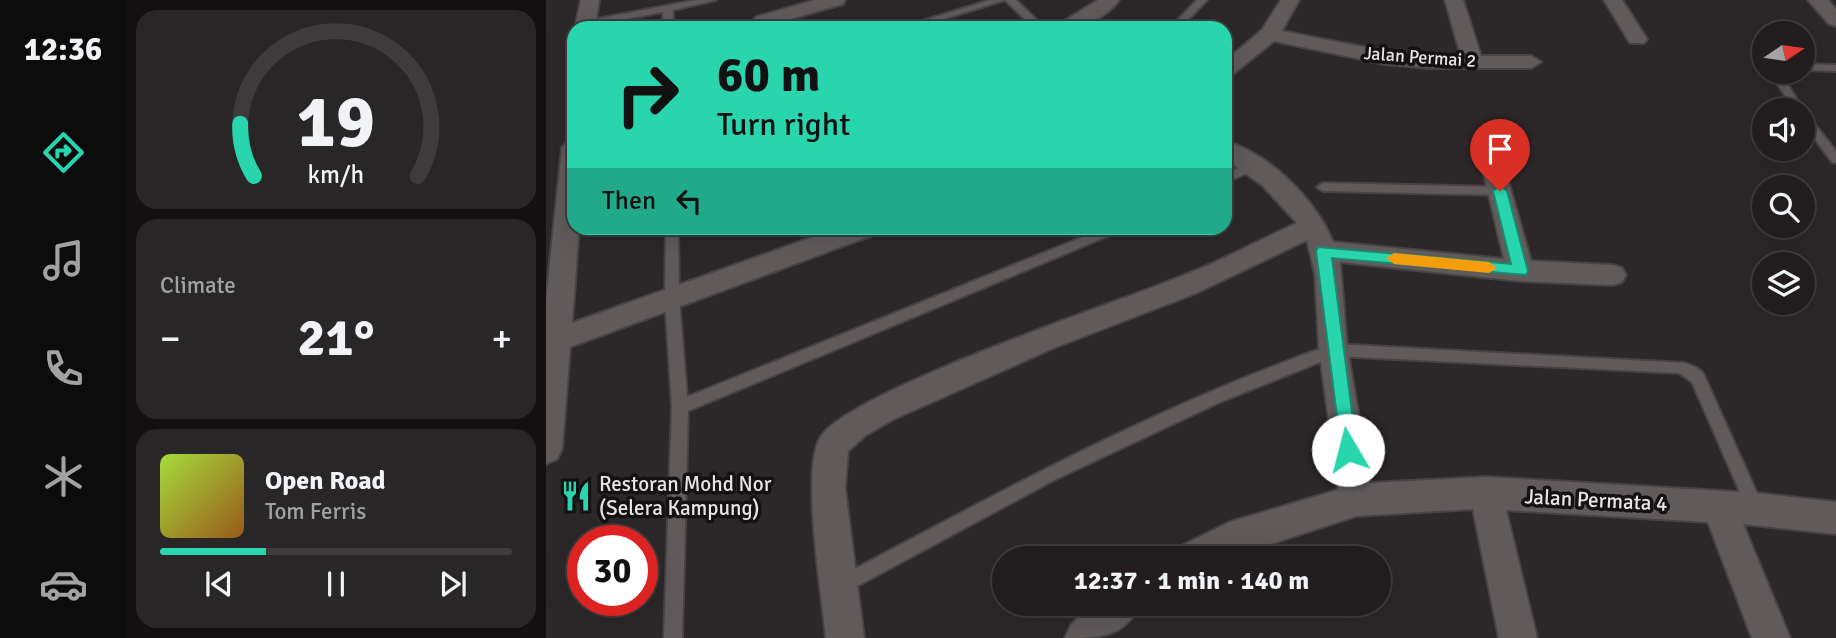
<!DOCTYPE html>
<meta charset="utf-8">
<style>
body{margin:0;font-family:Signika,sans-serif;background:#292627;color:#f1f3f6;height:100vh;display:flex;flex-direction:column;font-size:26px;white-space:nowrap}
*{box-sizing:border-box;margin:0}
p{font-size:23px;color:#a2a2a4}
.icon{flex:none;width:38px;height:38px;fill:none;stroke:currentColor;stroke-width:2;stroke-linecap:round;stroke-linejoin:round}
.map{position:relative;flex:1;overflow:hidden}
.details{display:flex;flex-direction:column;gap:10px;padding:10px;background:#121010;width:420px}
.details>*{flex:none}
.banner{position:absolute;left:21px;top:21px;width:665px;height:214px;border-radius:21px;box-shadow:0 7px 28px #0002,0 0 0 2px #3e3b3c;background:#28d5ad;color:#111;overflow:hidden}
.needle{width:46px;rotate:77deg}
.buttons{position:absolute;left:1206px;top:21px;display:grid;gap:14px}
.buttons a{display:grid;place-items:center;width:63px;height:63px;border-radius:50%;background:#211d1e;box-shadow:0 7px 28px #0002,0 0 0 2px #3e3b3c;font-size:35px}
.speed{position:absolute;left:21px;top:525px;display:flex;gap:14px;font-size:35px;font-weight:700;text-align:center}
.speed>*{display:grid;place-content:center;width:91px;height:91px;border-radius:50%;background:#211d1e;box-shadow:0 7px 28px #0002,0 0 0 2px #3e3b3c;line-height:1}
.speed .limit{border:10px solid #d22;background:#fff;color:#111}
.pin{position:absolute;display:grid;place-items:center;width:60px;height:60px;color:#fff;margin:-72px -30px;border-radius:50% 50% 50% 0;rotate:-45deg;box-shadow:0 0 7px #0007}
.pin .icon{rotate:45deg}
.me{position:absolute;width:77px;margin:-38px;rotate:352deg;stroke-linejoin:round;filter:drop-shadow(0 0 5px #0008)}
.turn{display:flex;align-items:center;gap:24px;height:147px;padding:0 35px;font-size:32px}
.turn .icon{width:91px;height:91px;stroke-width:2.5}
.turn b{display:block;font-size:49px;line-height:60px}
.then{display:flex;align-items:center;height:66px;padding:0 35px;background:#0003;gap:14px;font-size:26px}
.big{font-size:52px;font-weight:700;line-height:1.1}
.details .widget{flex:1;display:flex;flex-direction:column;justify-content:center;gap:10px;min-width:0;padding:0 24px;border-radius:21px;background:#292627}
.details .dial{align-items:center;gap:0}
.dial svg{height:182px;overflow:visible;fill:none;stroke:#3e3b3c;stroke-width:7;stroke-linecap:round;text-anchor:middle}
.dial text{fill:#f1f3f6;stroke:none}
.song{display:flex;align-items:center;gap:21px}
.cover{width:84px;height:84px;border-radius:10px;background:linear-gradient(135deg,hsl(80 70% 55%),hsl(30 70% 35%))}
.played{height:7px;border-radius:4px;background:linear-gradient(90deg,#28d5ad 30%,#3e3b3c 30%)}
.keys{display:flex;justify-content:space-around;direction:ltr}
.heat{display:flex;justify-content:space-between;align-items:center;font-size:38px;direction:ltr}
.trip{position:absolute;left:446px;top:546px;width:399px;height:70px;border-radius:35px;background:#211d1e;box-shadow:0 7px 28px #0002,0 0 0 2px #3e3b3c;font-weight:700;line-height:70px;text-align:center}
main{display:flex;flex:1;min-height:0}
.menu{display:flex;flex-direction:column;width:126px;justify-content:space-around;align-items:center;background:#0d0c0c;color:#a2a2a4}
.menu .icon{width:49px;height:49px}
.menu .active{color:#28d5ad}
.menu b{font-size:32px;color:#f1f3f6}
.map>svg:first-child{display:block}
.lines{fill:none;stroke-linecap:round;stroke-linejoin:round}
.service-casing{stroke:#474344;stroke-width:4}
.minor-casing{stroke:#474344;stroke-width:4}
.service{fill:#605a5b;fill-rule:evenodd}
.minor{fill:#605a5b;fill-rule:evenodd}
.route{fill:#28d5ad;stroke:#1a8a70;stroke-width:2}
.slow{fill:#f59e0b}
.labels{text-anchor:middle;stroke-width:7;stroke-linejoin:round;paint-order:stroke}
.far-street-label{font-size:18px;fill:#e7e4e5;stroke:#131111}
.poi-label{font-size:21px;fill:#e7e4e5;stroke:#131111;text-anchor:start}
.street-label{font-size:21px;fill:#e7e4e5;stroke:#131111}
</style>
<main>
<nav class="menu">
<b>12:36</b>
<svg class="icon active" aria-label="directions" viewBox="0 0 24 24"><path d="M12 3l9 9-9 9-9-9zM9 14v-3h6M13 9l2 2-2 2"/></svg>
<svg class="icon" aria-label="music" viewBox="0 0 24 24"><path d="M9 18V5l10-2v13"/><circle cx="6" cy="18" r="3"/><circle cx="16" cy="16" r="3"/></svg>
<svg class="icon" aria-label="phone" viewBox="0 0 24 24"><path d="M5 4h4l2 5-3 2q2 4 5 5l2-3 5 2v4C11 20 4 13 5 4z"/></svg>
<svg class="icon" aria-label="climate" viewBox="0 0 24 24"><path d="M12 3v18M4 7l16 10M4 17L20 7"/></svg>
<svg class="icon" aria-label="car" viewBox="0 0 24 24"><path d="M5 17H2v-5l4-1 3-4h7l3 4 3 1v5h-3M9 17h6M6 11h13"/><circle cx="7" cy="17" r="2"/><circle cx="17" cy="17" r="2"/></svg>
</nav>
<section class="details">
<div class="widget dial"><svg viewBox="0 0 100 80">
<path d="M14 69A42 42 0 1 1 86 69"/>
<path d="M14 69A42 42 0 0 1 8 46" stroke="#28d5ad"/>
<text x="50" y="56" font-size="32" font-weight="700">19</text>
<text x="50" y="72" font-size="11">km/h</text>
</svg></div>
<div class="widget"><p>Climate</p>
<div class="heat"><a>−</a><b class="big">21°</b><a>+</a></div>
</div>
<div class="widget">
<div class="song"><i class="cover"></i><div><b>Open Road</b><p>Tom Ferris</p></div></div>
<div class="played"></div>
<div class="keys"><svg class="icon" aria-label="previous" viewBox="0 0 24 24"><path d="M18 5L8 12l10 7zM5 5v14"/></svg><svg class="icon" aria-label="pause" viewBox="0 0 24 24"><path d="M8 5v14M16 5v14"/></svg><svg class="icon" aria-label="next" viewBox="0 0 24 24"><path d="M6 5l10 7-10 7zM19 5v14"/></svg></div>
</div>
</section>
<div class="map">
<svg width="1290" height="638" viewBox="0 0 1290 638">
<rect width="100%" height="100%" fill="#2c2728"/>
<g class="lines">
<g class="service-casing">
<path id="service" d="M150 0H170L127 10V28H117V12L40 27 35 24 40 21Z
M444 0H459L369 28H353Z
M459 0H470L499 28H488Z
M651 0H661L634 28H624Z
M1256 64 1290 65V71L1256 70Z
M1224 72H1234L1258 111 1290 151V163L1286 162 1256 122V110H1248Z
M706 162 712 166 710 169 679 183V174Z
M777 183 954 187 960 191 954 195 777 191 771 187Z
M120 228H132L133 298 141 397 559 228H576L574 231 142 411 136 638H118L126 407 119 298Z
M788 344 1139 363 1151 368 1157 373 1218 509 1216 515 1210 517 1204 515 1146 382 1133 373 789 356 672 403 508 480 302 591 296 594 290 591 287 585 290 579C452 493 614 404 788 344Z"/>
</g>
<g class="minor-casing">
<path id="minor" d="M35 0H53L49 28H29Z
M269 0H299L297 4 217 27 207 21 210 17Z
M552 0H573C557 22 533 28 507 28Z
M735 0H753L736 31C796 43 853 56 915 56L899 0H917L935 56H985L995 62 985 68H884L839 64 728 41 686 75 679 77V61L716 30Z
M1058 0H1076L1101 39 1098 43H1084Z
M1262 0H1282L1290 9V26L1283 24Z
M28 140V228H33L26 323 292 228H331L327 235 24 347 16 449 11 459 0 464V301L16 148 20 143Z
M679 141C724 154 770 200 787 242L958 259 935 162 939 156H955L985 261 1067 265 1076 268 1080 275 1076 282 1067 285 974 281 794 262 801 347 824 483 940 477 1210 493 1290 502V534L1197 524 1244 638H1206L1162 522 960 510 991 638H953L927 509 810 516 682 558H630L635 546 684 522 792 490 773 347 769 274 761 240 648 294 510 347 348 419 320 435 302 451 299 488 318 638H280C276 595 255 472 274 438 299 393 566 304 626 280 669 264 710 242 751 223L716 185 679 159Z
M546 604H594C579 638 552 638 519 638L525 625Z"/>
</g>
<use href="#service" class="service"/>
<use href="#minor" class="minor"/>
</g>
<path class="route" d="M954 186 961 191 982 271 980 275 786 258 811 450 809 456 802 459 796 456 770 251 772 247 965 264 947 191Z"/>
<path class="slow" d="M848 253 943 262 951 268 943 273 848 264 840 258Z"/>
<defs>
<g id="restaurant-bare" transform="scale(2.415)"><path d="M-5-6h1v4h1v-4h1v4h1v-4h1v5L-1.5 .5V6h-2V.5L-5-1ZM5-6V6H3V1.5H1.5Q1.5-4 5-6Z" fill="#28d5ad" stroke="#131111" stroke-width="2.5" paint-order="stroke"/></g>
</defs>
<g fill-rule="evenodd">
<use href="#restaurant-bare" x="30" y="496"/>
</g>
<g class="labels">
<g class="far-street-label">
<text transform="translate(874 57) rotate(4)" y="6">Jalan Permai 2</text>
</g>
<g class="poi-label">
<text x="53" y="491">Restoran Mohd Nor<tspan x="53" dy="24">(Selera Kampung)</tspan></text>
</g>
<g class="street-label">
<text transform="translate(1050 500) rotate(3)" y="7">Jalan Permata 4</text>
</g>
</g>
</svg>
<div class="buttons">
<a><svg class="needle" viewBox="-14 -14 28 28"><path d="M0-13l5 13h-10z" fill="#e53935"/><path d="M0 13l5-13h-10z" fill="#a2a2a4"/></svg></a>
<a><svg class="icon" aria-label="sound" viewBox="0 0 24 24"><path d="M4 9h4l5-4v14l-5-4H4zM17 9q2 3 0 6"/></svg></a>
<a><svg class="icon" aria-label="search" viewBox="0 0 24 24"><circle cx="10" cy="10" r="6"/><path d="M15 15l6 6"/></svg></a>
<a><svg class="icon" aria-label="layers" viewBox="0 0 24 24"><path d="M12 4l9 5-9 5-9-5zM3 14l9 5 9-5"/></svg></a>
</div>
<div class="speed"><div class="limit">30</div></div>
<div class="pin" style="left:954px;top:191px;background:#d93025"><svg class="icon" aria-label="arrive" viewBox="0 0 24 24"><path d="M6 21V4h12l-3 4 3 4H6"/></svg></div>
<svg class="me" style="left:802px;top:450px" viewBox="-20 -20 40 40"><circle r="19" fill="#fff"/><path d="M0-13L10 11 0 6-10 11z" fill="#28d5ad"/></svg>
<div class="trip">12:37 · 1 min · 140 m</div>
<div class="banner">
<div class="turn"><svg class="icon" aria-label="right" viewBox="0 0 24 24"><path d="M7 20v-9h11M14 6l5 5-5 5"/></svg><div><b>60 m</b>Turn right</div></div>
<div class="then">Then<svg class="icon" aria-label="left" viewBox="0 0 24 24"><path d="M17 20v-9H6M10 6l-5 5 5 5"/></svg></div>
</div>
</div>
</main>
